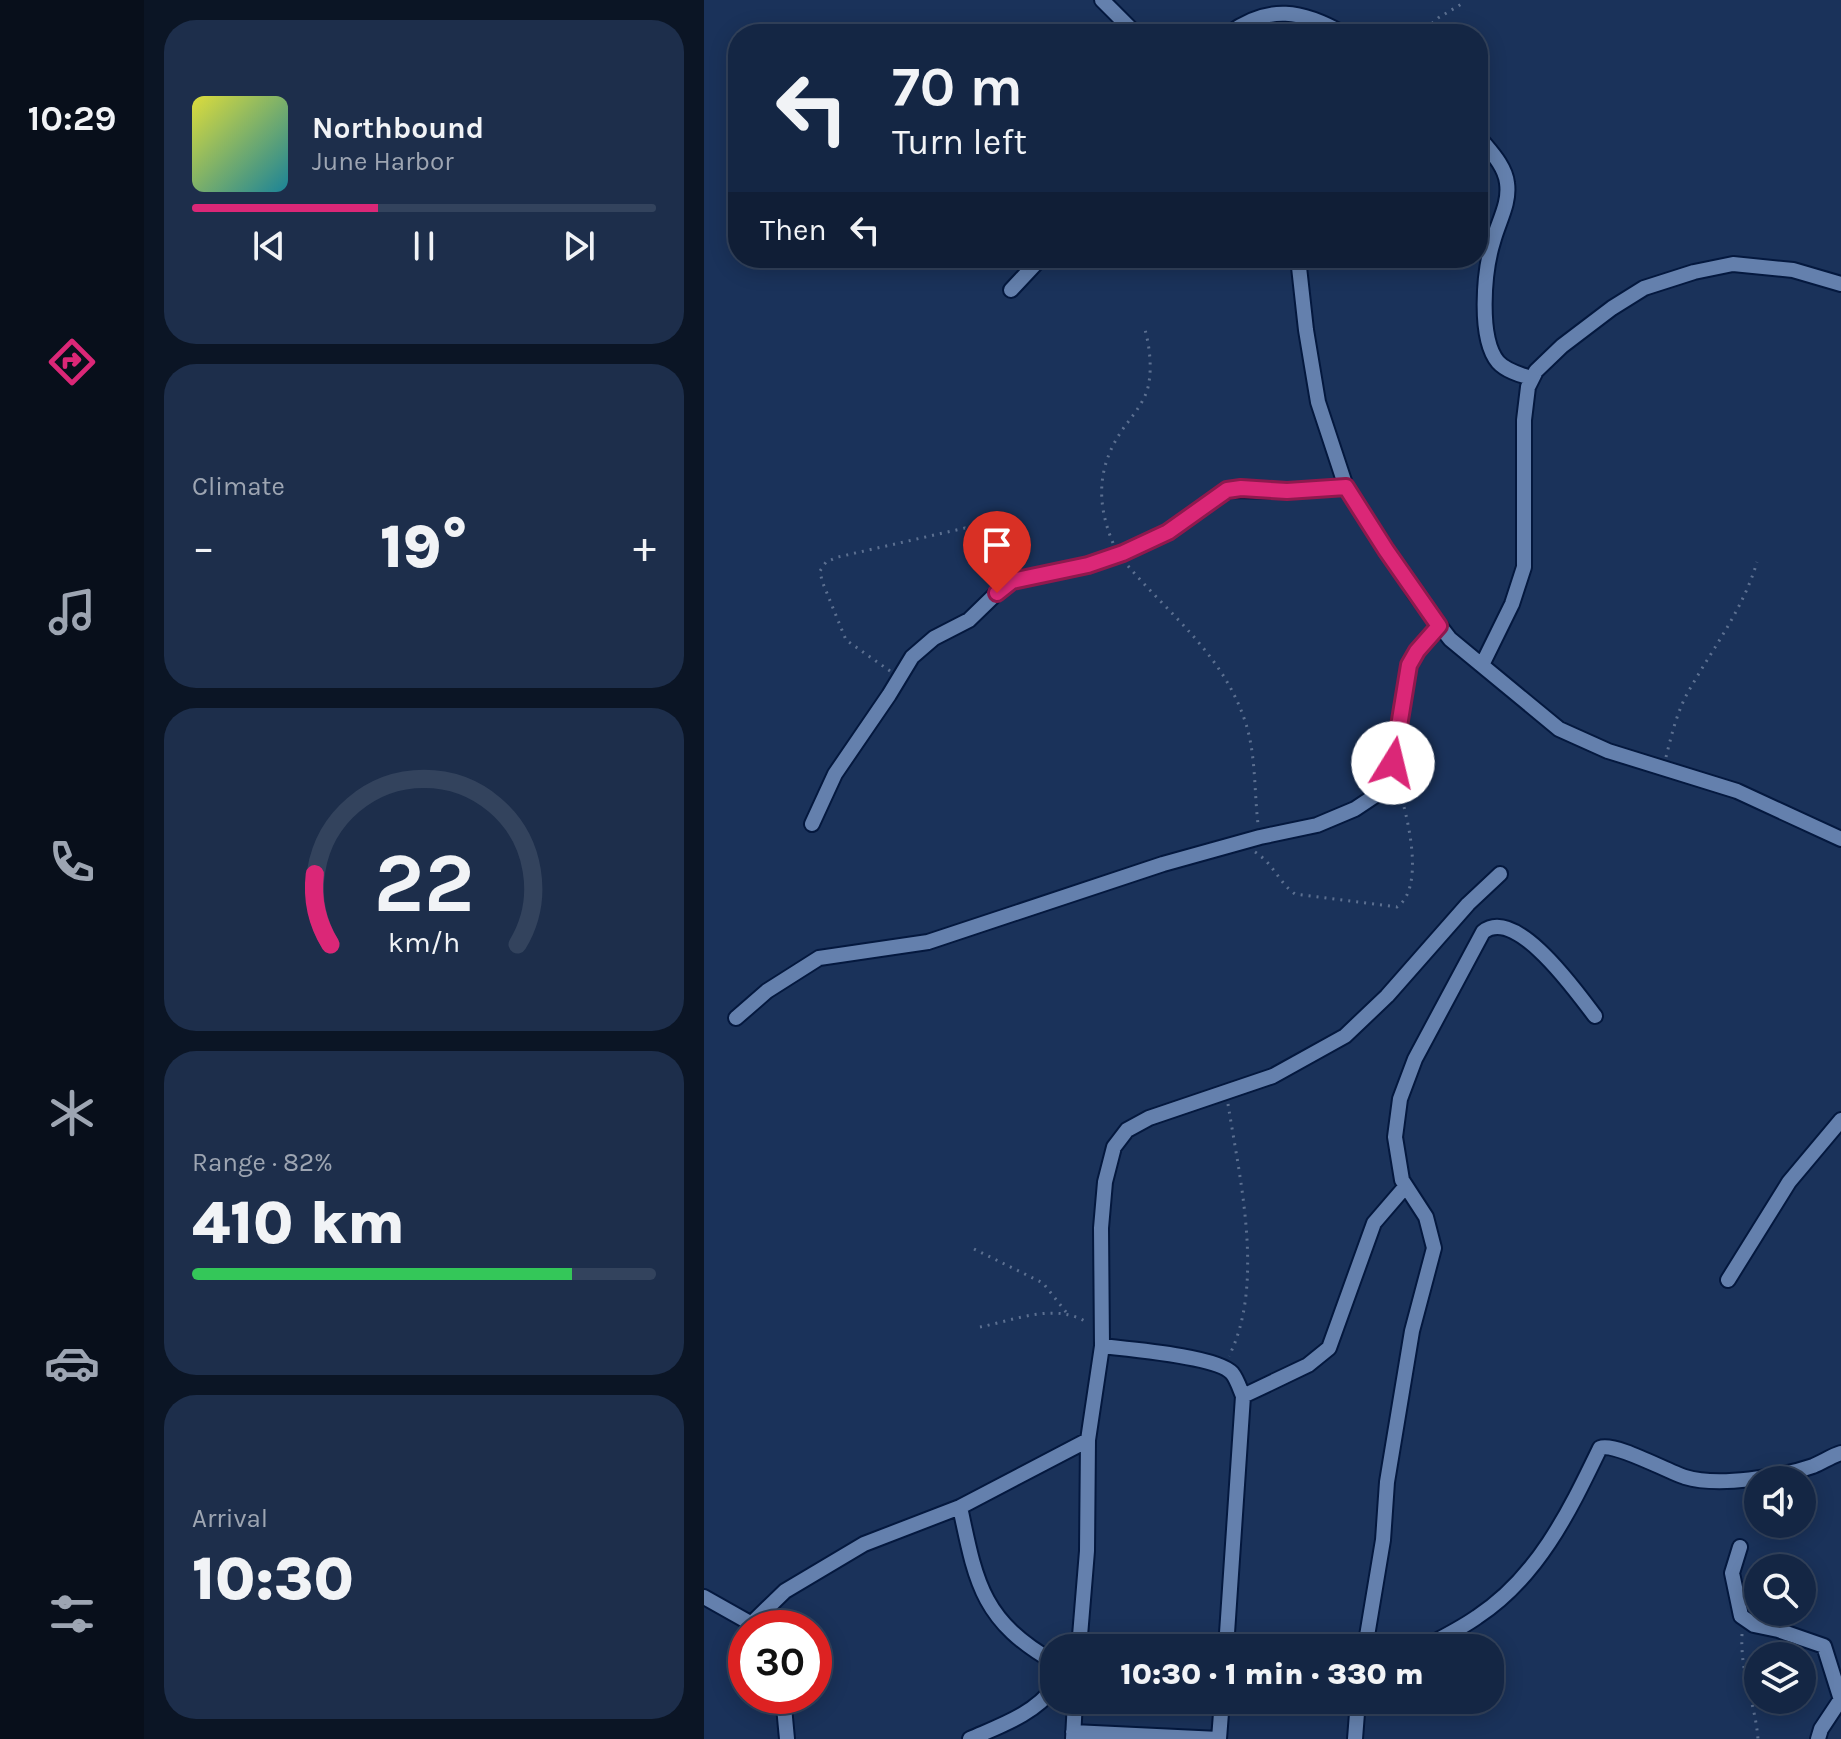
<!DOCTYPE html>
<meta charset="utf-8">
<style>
body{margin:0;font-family:Karla,sans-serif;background:#1d2e4b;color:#f1f3f6;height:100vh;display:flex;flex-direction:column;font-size:30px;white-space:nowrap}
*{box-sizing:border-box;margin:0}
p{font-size:26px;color:#9da5b2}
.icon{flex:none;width:44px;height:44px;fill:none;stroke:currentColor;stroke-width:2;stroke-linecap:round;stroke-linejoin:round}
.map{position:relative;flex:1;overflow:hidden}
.panel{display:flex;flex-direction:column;gap:20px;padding:20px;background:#0b1525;width:560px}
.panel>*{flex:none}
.hud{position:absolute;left:24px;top:24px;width:760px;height:244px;border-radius:32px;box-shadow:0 4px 20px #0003,0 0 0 2px #33435d;background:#142644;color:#f1f3f6;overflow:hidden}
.fabs{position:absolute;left:1040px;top:1466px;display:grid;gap:16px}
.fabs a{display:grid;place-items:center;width:72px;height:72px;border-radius:50%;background:#142644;box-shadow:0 4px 20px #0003,0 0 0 2px #33435d;font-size:40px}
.speed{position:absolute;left:24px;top:1610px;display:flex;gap:16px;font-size:40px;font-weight:700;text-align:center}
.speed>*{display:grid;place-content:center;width:104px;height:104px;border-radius:50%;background:#142644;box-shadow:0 4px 20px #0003,0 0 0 2px #33435d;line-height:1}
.speed .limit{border:12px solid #d22;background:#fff;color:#111}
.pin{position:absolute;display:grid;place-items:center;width:68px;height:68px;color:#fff;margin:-82px -34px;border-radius:50% 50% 50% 0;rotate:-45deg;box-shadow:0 0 8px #0007}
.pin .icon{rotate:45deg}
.me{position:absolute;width:88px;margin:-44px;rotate:9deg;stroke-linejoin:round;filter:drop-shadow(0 0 6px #0008)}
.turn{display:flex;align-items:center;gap:28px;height:168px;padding:0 32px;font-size:36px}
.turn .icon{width:104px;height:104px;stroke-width:2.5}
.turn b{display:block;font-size:56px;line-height:68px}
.then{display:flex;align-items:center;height:76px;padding:0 32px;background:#0003;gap:16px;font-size:30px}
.big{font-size:60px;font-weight:800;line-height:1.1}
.panel .card{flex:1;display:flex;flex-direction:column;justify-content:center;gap:12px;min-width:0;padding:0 28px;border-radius:32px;background:#1d2e4b}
.panel .dial{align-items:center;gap:0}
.dial svg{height:208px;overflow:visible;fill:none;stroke:#33435d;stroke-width:7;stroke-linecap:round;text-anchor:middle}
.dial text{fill:#f1f3f6;stroke:none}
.song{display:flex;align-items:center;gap:24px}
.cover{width:96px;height:96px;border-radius:12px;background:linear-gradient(135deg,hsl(60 70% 55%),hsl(190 70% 35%))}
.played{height:8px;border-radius:4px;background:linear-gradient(90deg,#db2777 40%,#33435d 40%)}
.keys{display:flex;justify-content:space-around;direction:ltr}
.heat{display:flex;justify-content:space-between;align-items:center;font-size:44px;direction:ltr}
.charge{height:12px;border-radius:6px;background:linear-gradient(90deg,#34c759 82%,#33435d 0)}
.trip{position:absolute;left:336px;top:1634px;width:464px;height:80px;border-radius:32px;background:#142644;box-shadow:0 4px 20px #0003,0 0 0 2px #33435d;font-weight:800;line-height:80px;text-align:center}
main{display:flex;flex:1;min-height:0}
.menu{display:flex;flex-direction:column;width:144px;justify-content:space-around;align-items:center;background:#080f1b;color:#9da5b2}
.menu .icon{width:56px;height:56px}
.menu .on{color:#db2777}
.menu b{font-size:36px;color:#f1f3f6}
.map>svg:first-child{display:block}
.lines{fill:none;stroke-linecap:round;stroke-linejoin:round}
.minor-casing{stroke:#04183e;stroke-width:18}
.path{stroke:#5c7091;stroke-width:3;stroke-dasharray:2 6;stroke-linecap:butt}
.minor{stroke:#6480ad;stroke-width:14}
.route-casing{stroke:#8e194d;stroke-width:20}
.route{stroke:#db2777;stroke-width:14}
</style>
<main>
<nav class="menu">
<b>10:29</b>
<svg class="icon on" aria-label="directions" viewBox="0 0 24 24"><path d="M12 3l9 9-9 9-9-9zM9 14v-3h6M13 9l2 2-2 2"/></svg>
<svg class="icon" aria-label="music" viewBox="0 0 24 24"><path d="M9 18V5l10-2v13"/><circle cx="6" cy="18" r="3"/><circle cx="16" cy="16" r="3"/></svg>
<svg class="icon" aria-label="phone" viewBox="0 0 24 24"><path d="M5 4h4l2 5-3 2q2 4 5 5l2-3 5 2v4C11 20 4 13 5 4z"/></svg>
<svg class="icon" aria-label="climate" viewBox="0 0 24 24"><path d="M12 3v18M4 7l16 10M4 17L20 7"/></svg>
<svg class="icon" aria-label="car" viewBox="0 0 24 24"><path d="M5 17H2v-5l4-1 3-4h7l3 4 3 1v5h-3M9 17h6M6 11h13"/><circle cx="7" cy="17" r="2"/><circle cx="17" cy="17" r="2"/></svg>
<svg class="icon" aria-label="filters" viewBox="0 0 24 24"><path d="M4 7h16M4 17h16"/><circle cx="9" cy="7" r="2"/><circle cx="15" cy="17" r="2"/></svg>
</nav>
<section class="panel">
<div class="card">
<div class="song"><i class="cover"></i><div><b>Northbound</b><p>June Harbor</p></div></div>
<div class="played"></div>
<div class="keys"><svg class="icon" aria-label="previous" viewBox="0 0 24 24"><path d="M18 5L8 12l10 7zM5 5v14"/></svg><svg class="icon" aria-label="pause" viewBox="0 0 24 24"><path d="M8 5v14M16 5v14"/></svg><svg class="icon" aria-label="next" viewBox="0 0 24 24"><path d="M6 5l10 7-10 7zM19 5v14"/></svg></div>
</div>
<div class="card"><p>Climate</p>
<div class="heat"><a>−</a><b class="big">19°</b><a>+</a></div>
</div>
<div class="card dial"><svg viewBox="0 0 100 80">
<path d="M14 69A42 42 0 1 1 86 69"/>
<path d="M14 69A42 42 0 0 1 8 42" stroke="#db2777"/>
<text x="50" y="56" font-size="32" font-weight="700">22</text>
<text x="50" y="72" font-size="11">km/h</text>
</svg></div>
<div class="card"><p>Range · 82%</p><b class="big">410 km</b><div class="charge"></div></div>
<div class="card"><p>Arrival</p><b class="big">10:30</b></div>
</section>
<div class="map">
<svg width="1137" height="1739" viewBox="0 0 1137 1739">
<rect width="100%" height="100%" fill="#1a325a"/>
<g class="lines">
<g class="minor-casing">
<path id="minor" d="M398 0 432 34
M524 34C565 4 598 10 640 34
M774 136C785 150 801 165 803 183 806 204 794 222 789 242 780 271 774 338 794 362 802 371 817 375 827 378
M594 258 602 330 614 402 642 487 712 595 746 639 855 729 904 751 1033 791 1137 839
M307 290 337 258
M778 665 808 604 820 567V420L824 387 832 371 858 346 908 308 940 288 990 272 1029 264 1089 270 1137 284
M108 824 131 774 185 695 208 657 230 638 265 620 300 586 308 581 384 565 419 553 464 532 523 490 583 491 642 487
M32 1018 63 991 115 958 224 942 459 864 556 837 613 825 651 809 675 793 689 763 705 665 713 651 735 626
M1024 1280 1085 1182 1137 1120
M398 1346C423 1349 513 1356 528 1373 533 1379 536 1389 539 1396L522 1648
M539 1396 604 1365 625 1348 670 1223 701 1187
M256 1507C272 1583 278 1621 350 1662
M1036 1547 1028 1573 1037 1616 1050 1625 1074 1630 1120 1646 1137 1700
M0 1597 55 1628
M48 1623 81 1591 160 1544 256 1507 384 1440
M375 1648 383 1551 384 1440 398 1346 397 1228 401 1182 410 1147 423 1130 445 1118 569 1076 641 1036 683 996 764 904 796 874
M661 1648 679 1540 683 1482 708 1331 730 1248 722 1217 698 1180 691 1137 696 1099 711 1059 779 932C812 905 874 994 891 1016
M719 1648C737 1638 756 1629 773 1617 834 1577 865 1512 896 1448 911 1442 962 1471 981 1477 1014 1487 1077 1477 1109 1466 1119 1462 1127 1456 1137 1453
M79 1696 83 1739
M369 1732 515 1739
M266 1739C295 1726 331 1714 350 1687
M369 1739 371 1700
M515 1739 518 1700
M651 1739 654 1700
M1114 1739 1117 1729 1137 1699"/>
</g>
<path class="path" d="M716 34 734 18 761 2
M409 543C391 500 394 463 421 426 431 413 443 398 445 382 448 364 445 343 440 326
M424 566C467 616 519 655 541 721 552 753 550 790 554 824
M186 671 142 640 118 581 116 571 122 562 134 557 261 528 273 533 290 574
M962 757C968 733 974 708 987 687 1011 645 1039 609 1053 562
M551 852C570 864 575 883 591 894L693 907C722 887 703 814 694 786
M524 1104C536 1180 561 1285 525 1356
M270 1249 339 1283 362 1312
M276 1327C311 1320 352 1302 384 1323
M1038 1634C1036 1675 1051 1701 1054 1739"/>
<use href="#minor" class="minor"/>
</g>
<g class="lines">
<g class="route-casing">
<path id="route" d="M293 593 308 581 384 565 419 553 464 532 523 490 537 488 583 491 642 487 682 550 735 626 713 651 705 665 689 763"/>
</g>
<use href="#route" class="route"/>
</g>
</svg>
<div class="fabs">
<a><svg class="icon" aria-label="sound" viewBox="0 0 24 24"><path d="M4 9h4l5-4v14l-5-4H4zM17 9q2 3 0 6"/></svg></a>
<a><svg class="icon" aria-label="search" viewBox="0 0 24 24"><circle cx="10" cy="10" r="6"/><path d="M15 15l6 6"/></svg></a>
<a><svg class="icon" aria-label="layers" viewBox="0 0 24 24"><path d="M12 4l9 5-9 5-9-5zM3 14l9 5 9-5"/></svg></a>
</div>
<div class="speed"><div class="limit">30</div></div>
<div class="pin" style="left:293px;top:593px;background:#d93025"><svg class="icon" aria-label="arrive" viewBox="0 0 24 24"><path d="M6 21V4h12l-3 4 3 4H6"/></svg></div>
<svg class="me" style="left:689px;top:763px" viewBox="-20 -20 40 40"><circle r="19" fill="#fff"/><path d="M0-13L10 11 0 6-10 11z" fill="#db2777"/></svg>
<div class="trip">10:30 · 1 min · 330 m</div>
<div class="hud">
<div class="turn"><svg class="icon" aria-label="left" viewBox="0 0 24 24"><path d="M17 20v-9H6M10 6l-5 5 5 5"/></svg><div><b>70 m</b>Turn left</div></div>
<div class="then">Then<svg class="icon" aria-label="left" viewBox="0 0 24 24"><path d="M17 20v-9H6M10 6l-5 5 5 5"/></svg></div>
</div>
</div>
</main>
